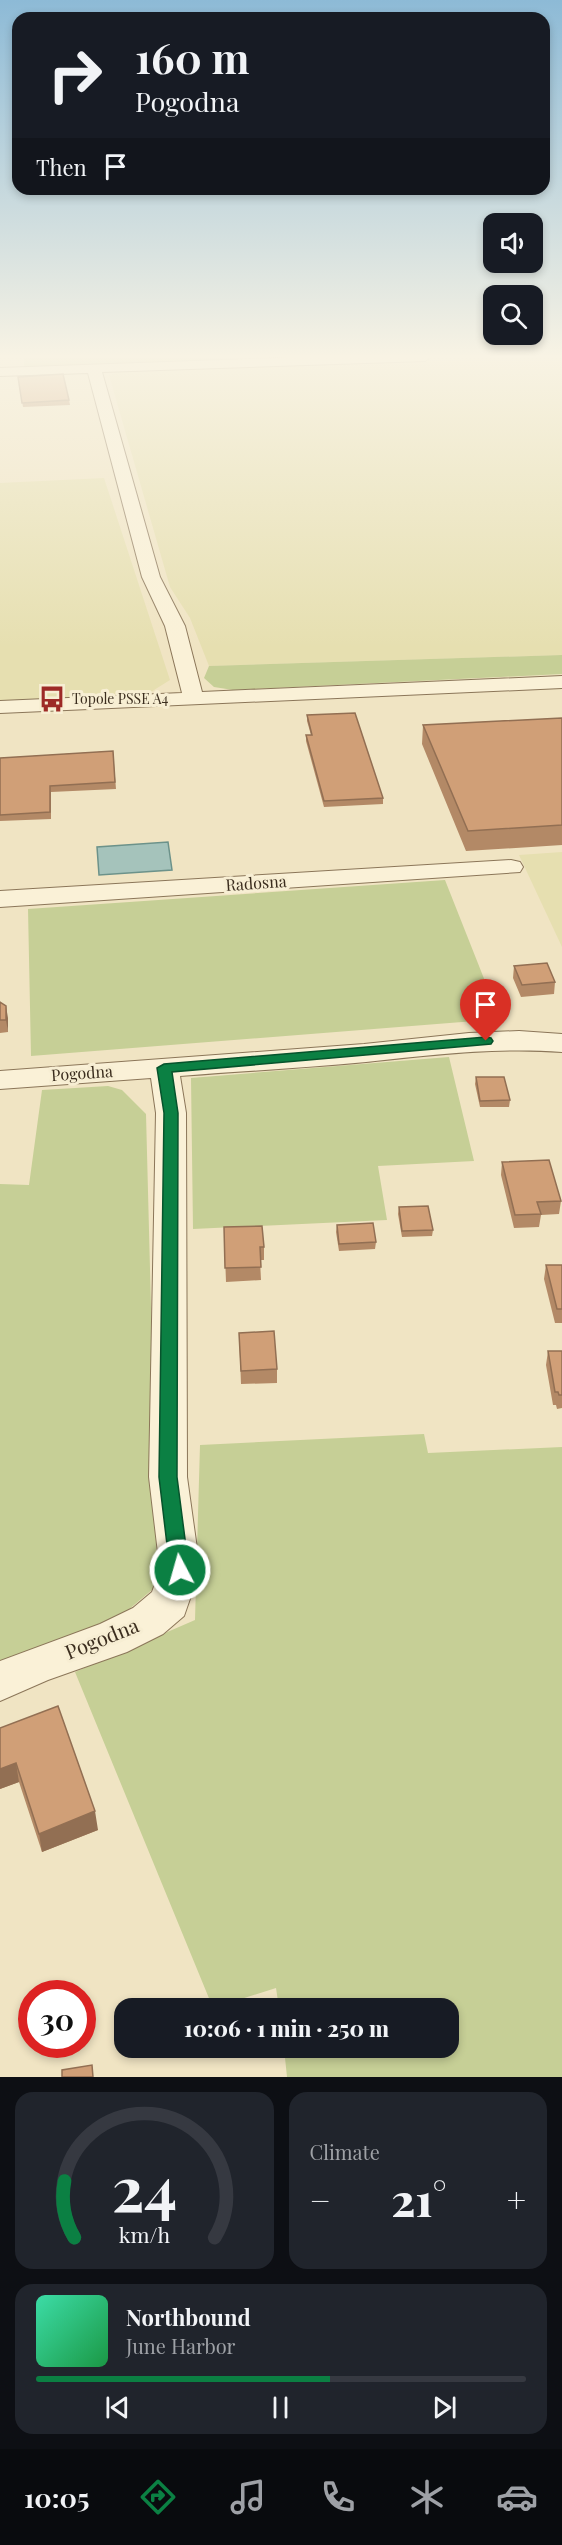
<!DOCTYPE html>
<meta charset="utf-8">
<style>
body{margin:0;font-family:"Playfair Display",serif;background:#20242c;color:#f1f3f6;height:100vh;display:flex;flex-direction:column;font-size:22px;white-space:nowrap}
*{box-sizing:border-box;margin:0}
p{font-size:20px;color:#9ea1a6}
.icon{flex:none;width:33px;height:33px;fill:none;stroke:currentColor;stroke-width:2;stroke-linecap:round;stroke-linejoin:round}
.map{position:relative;height:2077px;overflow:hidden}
.details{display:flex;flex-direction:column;gap:15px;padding:15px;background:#0d0f14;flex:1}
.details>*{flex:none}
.guide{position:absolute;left:12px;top:12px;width:538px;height:183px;border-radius:18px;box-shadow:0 3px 9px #0003;background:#171b24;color:#f1f3f6;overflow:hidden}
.buttons{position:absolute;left:483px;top:213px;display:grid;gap:12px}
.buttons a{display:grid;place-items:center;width:60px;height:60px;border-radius:12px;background:#171b24;box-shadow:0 3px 9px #0003;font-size:30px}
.speed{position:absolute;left:18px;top:1980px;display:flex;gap:12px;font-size:30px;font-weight:700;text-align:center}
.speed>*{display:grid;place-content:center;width:78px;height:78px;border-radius:50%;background:#171b24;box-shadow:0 3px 9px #0003;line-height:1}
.speed .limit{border:9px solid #d22;background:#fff;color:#111}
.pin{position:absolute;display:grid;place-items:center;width:51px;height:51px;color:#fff;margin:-62px -26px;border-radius:50% 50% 50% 0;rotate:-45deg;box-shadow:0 0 6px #0007}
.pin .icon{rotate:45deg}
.me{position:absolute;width:66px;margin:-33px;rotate:354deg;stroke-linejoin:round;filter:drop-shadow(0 0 4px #0008)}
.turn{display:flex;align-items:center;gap:21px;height:126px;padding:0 24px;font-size:27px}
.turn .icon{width:78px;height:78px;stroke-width:2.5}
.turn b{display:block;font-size:42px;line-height:51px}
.then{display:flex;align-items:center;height:57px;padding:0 24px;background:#0003;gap:12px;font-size:22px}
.big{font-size:45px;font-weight:800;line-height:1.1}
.details .widget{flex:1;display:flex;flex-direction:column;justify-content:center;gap:9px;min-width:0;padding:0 21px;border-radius:18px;background:#20242c}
.details .dial{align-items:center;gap:0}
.dial svg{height:156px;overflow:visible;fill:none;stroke:#363941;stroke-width:7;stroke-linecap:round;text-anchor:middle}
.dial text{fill:#f1f3f6;stroke:none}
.song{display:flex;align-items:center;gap:18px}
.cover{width:72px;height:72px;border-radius:9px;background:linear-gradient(135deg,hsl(160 70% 55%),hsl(140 70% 35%))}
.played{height:6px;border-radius:3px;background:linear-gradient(90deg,#0b8043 60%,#363941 60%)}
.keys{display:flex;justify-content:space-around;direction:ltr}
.heat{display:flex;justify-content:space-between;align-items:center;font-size:33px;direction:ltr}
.details .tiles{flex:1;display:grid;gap:15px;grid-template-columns:1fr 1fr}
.widget:last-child{grid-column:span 2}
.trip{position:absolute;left:114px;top:1998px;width:345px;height:60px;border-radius:18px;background:#171b24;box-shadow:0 3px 9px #0003;font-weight:800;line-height:60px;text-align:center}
.tab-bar{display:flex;height:96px;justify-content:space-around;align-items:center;background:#090b0e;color:#9ea1a6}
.tab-bar .icon{width:42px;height:42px}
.tab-bar .on{color:#0b8043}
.tab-bar b{font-size:27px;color:#f1f3f6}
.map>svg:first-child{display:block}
.farmland{fill:#e6dfb0}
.green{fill:#c6cf96}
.water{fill:#a5c3bb;stroke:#6c928a;stroke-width:1.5}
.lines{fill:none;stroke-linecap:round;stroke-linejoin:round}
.minor-casing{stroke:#8b7659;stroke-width:2}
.minor{fill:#faf1d7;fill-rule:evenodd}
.wall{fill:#b38966}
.shaded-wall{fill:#926f53}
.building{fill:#d09f77;stroke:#926f53;stroke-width:1.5}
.route{fill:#0b8043;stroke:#07532c;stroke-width:1.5}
.labels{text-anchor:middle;stroke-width:6;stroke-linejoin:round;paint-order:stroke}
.far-poi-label{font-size:14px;fill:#3b2d1e;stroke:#f7eed3;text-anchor:start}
.street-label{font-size:16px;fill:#3b2d1e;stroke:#f7eed3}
.near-street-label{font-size:20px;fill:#3b2d1e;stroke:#f7eed3}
</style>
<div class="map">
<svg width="562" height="2077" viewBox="0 0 562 2077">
<rect width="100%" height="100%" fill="#f0e4c3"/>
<path class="farmland" d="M531 357H562V655L209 666 190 618 170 587 109 375 124 371Z
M104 478 170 680 146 695 0 702V483Z
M562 852V947L519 855Z"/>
<path class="green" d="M24 357H293L24 367Z
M562 655V674L233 690 214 687 204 678 209 666Z
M445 880 500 1019 31 1056 28 909Z
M449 1057 474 1161 378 1166 387 1220 193 1229 191 1078Z
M108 1086 122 1090 146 1114 157 1539 153 1589 121 1616 0 1669V1184L29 1185 42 1090Z
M424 1434 428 1453 562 1447V2077H287L284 2048H448V2008H279L276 1988 213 2008 75 1672 195 1620 200 1445Z"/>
<path class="water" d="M168 842 172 870 99 875 97 847Z"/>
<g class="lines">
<g class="minor-casing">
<path id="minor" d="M306 357H431L425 361 102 372 160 577 185 626 202 692 562 676V688L0 713V701L182 693 165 626 142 577 88 373 0 376V368Z
M511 860 520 862 523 867 520 872 0 907V891Z
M519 1031 562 1034V1052C496 1047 432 1055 366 1062 304 1068 242 1071 180 1076L186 1113 187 1477 200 1570 184 1616 163 1634 127 1652 48 1680 0 1701V1661L100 1624 133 1608 152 1592 160 1570 149 1477 156 1113 151 1078 0 1089V1071L364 1044 469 1033Z"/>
</g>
<use href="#minor" class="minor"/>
</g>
<path class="wall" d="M18 377 69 400 70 405 23 407Z
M307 715 383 798V804L324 807 306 741V735H311L307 721Z
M562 718V845L466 851 422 744 423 725Z
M113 751 116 789 51 792V819L0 821V758Z
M514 966 555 982 554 994 521 997 513 978Z
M0 1002 6 1006 8 1032 0 1033Z
M476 1077 510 1100 509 1107H480L475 1084Z
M502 1162 561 1201 559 1214 541 1215 539 1227 514 1228 501 1175Z
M399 1207 433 1230 432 1236 402 1237 398 1214Z
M337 1225 376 1242 375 1249 339 1251 336 1232Z
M224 1227 264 1247V1260H260L261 1280 226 1282Z
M546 1265H562V1323H555L544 1279Z
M239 1333 277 1369V1383L241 1384Z
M548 1351H562V1408L557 1409 556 1405H553L546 1365Z
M0 1728 98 1830 42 1852 19 1782 0 1789Z"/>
<path class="shaded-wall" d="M6 1006 8 1018V1032L6 1020Z
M16 1763 19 1782 0 1789V1769Z
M95 1811 98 1830 42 1852 39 1834Z"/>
<path class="building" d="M63 374 69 400 22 403 18 377Z
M355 713 383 798 324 801 306 735H312L307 715Z
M562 718V825L468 831 423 725Z
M113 751 115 782 50 786V812L0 815V758Z
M547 963 555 982 522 985 514 966Z
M0 1002 6 1006V1020H0Z
M476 1077H504L510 1100 480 1101Z
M549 1160 561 1201 537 1202 541 1214 515 1215 502 1162Z
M428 1206 433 1230 402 1231 399 1207Z
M373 1223 376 1242 339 1244 337 1225Z
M262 1226 264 1247H260L261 1267 225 1268 224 1227Z
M546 1265H562V1309H557Z
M274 1331 277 1369 241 1371 239 1333Z
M548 1351H562V1395H559L558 1392H555Z
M58 1706 95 1811 39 1834 16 1763 0 1769V1728Z
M92 2065 93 2077H62V2070Z"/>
<linearGradient id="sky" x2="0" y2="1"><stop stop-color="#8dbad6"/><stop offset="0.55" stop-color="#f8f3e4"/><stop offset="1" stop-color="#f8f3e4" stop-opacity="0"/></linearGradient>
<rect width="562" height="648" fill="url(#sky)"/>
<path class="route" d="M486 1037 491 1038 493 1041 491 1044 172 1072 178 1113 177 1477 189 1570 187 1576 180 1578 173 1576 170 1570 159 1477 164 1113 157 1068 164 1064Z"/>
<defs>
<g id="bus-bare" transform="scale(2.07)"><path d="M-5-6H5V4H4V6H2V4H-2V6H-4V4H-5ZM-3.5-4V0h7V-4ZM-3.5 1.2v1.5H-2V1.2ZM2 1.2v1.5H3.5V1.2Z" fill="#9d2a26" stroke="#f7eed3" stroke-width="2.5" paint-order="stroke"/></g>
</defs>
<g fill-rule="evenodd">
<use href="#bus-bare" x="52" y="699"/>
</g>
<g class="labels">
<g class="far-poi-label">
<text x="72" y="704">Topole PSSE A4</text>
</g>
<g class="street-label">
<text transform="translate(256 883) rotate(-4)" y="6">Radosna</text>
<text transform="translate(82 1073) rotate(-4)" y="6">Pogodna</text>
</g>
<g class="near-street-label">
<text transform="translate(102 1639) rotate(-22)" y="7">Pogodna</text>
</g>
</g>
</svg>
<div class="buttons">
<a><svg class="icon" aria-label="sound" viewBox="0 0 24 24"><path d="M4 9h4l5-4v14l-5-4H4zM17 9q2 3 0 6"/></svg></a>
<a><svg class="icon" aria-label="search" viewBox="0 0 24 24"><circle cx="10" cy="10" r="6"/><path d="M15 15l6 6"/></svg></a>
</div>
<div class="speed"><div class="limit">30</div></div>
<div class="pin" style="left:486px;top:1041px;background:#d93025"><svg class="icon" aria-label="arrive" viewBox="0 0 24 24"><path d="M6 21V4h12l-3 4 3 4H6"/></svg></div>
<svg class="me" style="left:180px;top:1570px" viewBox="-20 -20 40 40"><circle r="17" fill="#0b8043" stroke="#fff" stroke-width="3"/><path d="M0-11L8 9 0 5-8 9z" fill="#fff"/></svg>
<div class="trip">10:06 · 1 min · 250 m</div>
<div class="guide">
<div class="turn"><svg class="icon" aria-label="right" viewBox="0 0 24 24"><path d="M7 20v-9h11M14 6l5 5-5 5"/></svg><div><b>160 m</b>Pogodna</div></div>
<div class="then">Then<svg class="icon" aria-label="arrive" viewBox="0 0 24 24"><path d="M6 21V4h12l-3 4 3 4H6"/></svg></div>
</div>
</div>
<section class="details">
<div class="tiles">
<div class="widget dial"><svg viewBox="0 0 100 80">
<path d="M14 69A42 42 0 1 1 86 69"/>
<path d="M14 69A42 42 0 0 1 9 40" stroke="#0b8043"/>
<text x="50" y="56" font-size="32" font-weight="700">24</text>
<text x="50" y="72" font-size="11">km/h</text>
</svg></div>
<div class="widget"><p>Climate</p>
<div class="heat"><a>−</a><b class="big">21°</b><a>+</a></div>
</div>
<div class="widget">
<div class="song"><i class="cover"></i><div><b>Northbound</b><p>June Harbor</p></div></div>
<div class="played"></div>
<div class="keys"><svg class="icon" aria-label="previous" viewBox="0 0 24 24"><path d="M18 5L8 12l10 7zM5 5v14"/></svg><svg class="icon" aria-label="pause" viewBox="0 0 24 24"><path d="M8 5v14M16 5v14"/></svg><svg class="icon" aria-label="next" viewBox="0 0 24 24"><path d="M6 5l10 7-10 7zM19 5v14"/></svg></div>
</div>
</div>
</section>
<nav class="tab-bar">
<b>10:05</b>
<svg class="icon on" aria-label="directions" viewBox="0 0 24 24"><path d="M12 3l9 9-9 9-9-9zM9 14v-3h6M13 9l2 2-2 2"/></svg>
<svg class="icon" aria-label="music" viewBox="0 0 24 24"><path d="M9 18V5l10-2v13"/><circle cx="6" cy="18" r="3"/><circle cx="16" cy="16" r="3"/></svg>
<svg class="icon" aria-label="phone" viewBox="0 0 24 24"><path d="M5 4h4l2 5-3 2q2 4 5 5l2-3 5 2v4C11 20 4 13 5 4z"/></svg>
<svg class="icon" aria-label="climate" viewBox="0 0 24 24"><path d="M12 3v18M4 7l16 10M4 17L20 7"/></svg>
<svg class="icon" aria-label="car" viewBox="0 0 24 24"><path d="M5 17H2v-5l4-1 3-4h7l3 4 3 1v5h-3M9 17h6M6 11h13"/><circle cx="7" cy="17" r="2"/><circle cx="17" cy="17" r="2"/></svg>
</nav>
